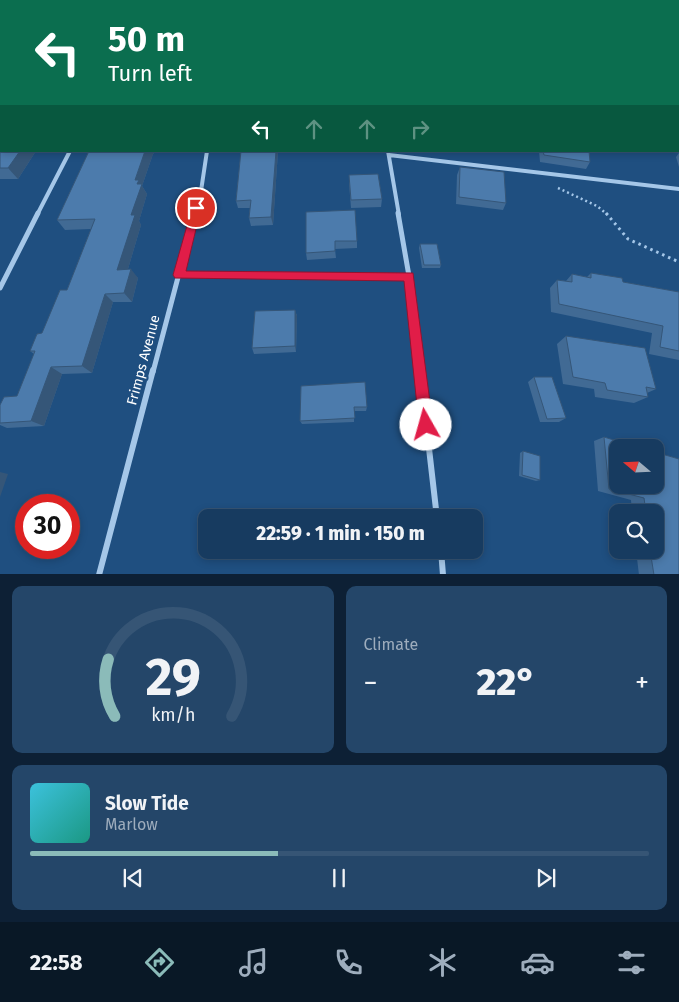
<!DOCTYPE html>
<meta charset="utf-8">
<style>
body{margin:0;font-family:"Fira Sans",sans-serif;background:#244669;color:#f1f3f6;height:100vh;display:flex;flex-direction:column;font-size:19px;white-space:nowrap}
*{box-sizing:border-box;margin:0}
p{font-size:16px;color:#9eadbd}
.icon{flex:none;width:28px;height:28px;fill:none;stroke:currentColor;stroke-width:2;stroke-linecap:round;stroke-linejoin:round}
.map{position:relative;height:574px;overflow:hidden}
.sheet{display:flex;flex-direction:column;gap:12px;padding:12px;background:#0d2035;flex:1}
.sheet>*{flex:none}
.banner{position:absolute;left:0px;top:0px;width:680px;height:152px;box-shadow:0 2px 8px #0003,0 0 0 1px #365575;background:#0b6e4f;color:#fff;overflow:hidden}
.needle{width:32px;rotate:289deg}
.fabs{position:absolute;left:609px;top:439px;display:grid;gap:10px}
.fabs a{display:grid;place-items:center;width:55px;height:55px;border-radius:10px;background:#173b60;box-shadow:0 2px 8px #0003,0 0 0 1px #365575;font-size:25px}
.speed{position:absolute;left:15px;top:494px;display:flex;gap:10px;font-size:25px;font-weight:700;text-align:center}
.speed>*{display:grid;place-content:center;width:65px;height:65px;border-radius:50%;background:#173b60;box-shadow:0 2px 8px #0003,0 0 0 1px #365575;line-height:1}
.speed .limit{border:8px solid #d22;background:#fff;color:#111}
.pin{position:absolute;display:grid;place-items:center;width:42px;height:42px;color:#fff;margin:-21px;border:2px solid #fff;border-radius:50%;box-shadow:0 1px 5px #0007}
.me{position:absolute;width:55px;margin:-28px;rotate:353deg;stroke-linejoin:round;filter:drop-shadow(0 0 4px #0008)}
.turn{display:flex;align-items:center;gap:18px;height:105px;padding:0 25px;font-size:22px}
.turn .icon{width:65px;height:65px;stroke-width:2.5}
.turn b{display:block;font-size:35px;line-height:42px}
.lanes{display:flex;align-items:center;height:48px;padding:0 25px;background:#0003;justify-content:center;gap:25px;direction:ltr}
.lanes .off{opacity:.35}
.big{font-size:38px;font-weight:800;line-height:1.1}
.sheet .widget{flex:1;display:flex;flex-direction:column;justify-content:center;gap:8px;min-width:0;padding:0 18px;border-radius:10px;background:#244669}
.sheet .dial{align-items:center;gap:0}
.dial svg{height:130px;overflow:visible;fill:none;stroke:#365575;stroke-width:7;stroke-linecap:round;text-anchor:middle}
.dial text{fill:#f1f3f6;stroke:none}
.song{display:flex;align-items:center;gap:15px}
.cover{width:60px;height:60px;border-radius:8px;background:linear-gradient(135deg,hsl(190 70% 55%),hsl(170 70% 35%))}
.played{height:5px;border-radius:2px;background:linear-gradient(90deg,#8bbbb9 40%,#365575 40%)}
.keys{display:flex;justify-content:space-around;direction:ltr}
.heat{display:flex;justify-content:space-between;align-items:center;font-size:28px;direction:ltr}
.sheet .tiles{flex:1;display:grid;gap:12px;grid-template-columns:1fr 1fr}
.widget:last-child{grid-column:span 2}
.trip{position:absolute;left:198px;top:509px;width:285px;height:50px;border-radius:10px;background:#173b60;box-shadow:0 2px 8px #0003,0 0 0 1px #365575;font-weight:800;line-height:50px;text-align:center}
.menu{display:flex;height:80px;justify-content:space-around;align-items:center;background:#091826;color:#9eadbd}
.menu .icon{width:35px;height:35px}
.menu .on{color:#8bbbb9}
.menu b{font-size:22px;color:#f1f3f6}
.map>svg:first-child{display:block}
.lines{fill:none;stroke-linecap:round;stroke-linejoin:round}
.path-far1{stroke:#a5c7e8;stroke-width:2.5;stroke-dasharray:2 3;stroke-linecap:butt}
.path{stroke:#a5c7e8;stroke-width:3;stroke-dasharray:2.5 4;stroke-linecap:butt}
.service{stroke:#a5c7e8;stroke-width:4}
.minor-far3{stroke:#a5c7e8;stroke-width:3}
.minor-far2{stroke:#a5c7e8;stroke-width:4}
.minor-far1{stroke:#a5c7e8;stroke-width:5}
.minor{stroke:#a5c7e8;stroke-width:6}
.wall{fill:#416a94}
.shaded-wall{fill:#355678}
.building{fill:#4c7bac;stroke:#355678}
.route{fill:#e11d48;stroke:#92132f}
.labels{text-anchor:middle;stroke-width:4.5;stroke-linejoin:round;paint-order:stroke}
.street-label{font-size:14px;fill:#fff;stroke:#1f4f80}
</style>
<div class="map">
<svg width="679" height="575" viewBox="0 0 679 575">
<rect width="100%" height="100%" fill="#1f4f80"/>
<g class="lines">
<path class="path-far1" d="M558 188 597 206 608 215"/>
<path class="path" d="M606 213 628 239 679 262"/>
<path class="service" d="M179 275 409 276"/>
<path class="minor-far3" d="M0 76 1 74"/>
<path class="minor-far2" d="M388 151 399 215
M389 155 679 189
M37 215 70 151
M195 215 201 191 207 151"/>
<path class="minor-far1" d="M398 213 409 276 420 372
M0 288 38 213
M153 372 195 213"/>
<path class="minor" d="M420 370 437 518
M441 550 443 575
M99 575 153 370"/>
</g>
<path class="wall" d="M0 0H17L16 1H1V9H0Z
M186 0H342V1H187Z
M0 134 1 151H36L18 179H0Z
M89 151H183L155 152 153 154 142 186 147 194 139 221 141 225 128 269 138 278 132 302H113L92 373 62 374 44 426 7 428 0 425V405L17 396 34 354 30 351 42 333 67 290 91 229 65 230 57 220Z
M241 151H278L273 225 251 226 249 218 250 208H238L236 201Z
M539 151H589L590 162 586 169 540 162Z
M679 153V167L676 157Z
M460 167 506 203 503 210 456 204 457 175Z
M349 175 382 199 381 207 351 208 349 183Z
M306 212 357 241V248L335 249 336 258 307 260 306 253Z
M420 244 441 265 440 268H422L419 248Z
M591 273 623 282 679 292V360L649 354 652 333 551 312 550 288 557 280 566 281 572 274 587 277Z
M295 310 297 316 296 352 254 354 252 348Z
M566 336 656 389 647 393 648 397 634 403 595 397 594 389 563 384 557 344Z
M534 377 566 418 559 422H540L528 382Z
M301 386 367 407 366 411H354V422L302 424 300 421Z
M604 437 679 459V575H639L636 550H655V512H632L631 500 598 491 594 441Z
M523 451 540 480 536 481 519 476 520 453Z"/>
<path class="shaded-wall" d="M5 0H17L16 1H4Z
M20 151H36L18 179 8 168Z
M145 151 155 152 153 154 142 186 147 194 139 221 141 225 125 279 117 270 131 215 135 180Z
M276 151H278L273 225 271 217Z
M131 269 138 278 132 302 124 293Z
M105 294 113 302 92 373 82 366Z
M295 310 297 316 296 352 295 346Z
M51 367 62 374 44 426 31 421Z
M0 472 8 474 0 497Z"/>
<path class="building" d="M45 0H141L140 1H44Z
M226 0H341L340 1H226Z
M1 48V65H0V49Z
M0 134H1V151H20L8 168H0Z
M89 151H145L135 180H139L137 184H142L131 215H135L117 270 131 269 124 293 105 294 82 366 51 367 31 421 0 423V405L4 397 17 396 35 351H30L37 334 42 333 60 290H67L95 219 57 220Z
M241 151H276L271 217 249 218 251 200 236 201Z
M543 151H589L590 162 544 155Z
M460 167 504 172 506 203 459 197Z
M378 174 382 199 351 200 349 175Z
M355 210 357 241H335V251L306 253V212Z
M420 244H437L441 265H424Z
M591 273 622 278 623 282 679 292V351L660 347 663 326 559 304 557 280 572 282V274L591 278Z
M295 310V346L252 348 255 311Z
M566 336 645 348 656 389 646 387 648 397 607 390 605 383 573 377Z
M534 377H552L566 418 547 419Z
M365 382 367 407H354L355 418 300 421 301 386Z
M604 437 640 448H618V485H655V452L679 459V575H654L650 550H655V512H646L644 498 609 489Z
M523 451 540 456V480L522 475Z"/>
<path class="route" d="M196 204 201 208 186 271 413 273 433 425 431 430 426 432 421 430 419 425 404 281 175 278 173 275 192 208Z"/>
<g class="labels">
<g class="street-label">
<text transform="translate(143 360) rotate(-75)" y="5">Frimps Avenue</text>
</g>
</g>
</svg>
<div class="fabs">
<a><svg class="needle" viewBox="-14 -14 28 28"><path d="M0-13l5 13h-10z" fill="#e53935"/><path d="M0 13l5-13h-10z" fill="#9eadbd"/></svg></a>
<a><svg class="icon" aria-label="search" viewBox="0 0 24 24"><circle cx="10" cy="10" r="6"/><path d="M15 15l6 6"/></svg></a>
</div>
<div class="speed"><div class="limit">30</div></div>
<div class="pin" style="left:196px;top:208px;background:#d93025"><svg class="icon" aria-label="arrive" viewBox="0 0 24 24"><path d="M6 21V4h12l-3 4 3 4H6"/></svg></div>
<svg class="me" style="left:426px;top:425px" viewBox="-20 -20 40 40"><circle r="19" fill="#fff"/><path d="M0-13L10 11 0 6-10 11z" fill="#e11d48"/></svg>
<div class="trip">22:59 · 1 min · 150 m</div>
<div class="banner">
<div class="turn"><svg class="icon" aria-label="left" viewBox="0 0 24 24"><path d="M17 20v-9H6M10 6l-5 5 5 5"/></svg><div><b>50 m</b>Turn left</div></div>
<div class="lanes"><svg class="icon" aria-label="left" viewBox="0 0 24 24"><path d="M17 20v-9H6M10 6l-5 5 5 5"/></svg><svg class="icon off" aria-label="ahead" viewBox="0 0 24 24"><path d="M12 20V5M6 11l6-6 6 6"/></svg><svg class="icon off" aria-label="ahead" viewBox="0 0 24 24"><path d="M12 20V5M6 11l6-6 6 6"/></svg><svg class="icon off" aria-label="right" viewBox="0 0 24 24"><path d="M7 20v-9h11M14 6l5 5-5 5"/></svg></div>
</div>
</div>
<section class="sheet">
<div class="tiles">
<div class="widget dial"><svg viewBox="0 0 100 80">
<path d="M14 69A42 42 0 1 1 86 69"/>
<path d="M14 69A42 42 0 0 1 10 34" stroke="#8bbbb9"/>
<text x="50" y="56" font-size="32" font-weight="700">29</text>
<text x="50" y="72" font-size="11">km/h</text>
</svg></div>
<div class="widget"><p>Climate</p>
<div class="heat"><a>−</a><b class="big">22°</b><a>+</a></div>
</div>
<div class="widget">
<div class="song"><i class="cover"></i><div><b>Slow Tide</b><p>Marlow</p></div></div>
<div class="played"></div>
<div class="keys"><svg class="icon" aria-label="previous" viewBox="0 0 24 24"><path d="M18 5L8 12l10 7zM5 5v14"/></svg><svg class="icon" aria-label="pause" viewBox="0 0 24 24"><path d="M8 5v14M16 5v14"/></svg><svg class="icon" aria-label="next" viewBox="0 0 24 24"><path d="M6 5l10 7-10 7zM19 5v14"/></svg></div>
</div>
</div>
</section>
<nav class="menu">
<b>22:58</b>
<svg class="icon on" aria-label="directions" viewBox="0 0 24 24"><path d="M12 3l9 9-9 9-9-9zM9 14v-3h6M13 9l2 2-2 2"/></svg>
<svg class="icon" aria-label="music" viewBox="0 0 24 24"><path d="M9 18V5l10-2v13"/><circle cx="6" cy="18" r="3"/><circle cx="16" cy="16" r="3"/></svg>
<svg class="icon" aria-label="phone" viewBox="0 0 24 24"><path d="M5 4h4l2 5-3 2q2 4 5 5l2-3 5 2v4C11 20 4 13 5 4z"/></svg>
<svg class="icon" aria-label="climate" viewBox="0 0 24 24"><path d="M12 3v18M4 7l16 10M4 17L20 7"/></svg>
<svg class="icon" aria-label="car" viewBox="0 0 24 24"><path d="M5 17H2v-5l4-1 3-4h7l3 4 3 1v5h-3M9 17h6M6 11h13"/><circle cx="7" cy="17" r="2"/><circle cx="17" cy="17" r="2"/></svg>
<svg class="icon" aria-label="filters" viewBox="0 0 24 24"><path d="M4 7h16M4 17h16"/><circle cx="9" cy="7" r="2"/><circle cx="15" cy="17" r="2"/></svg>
</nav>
